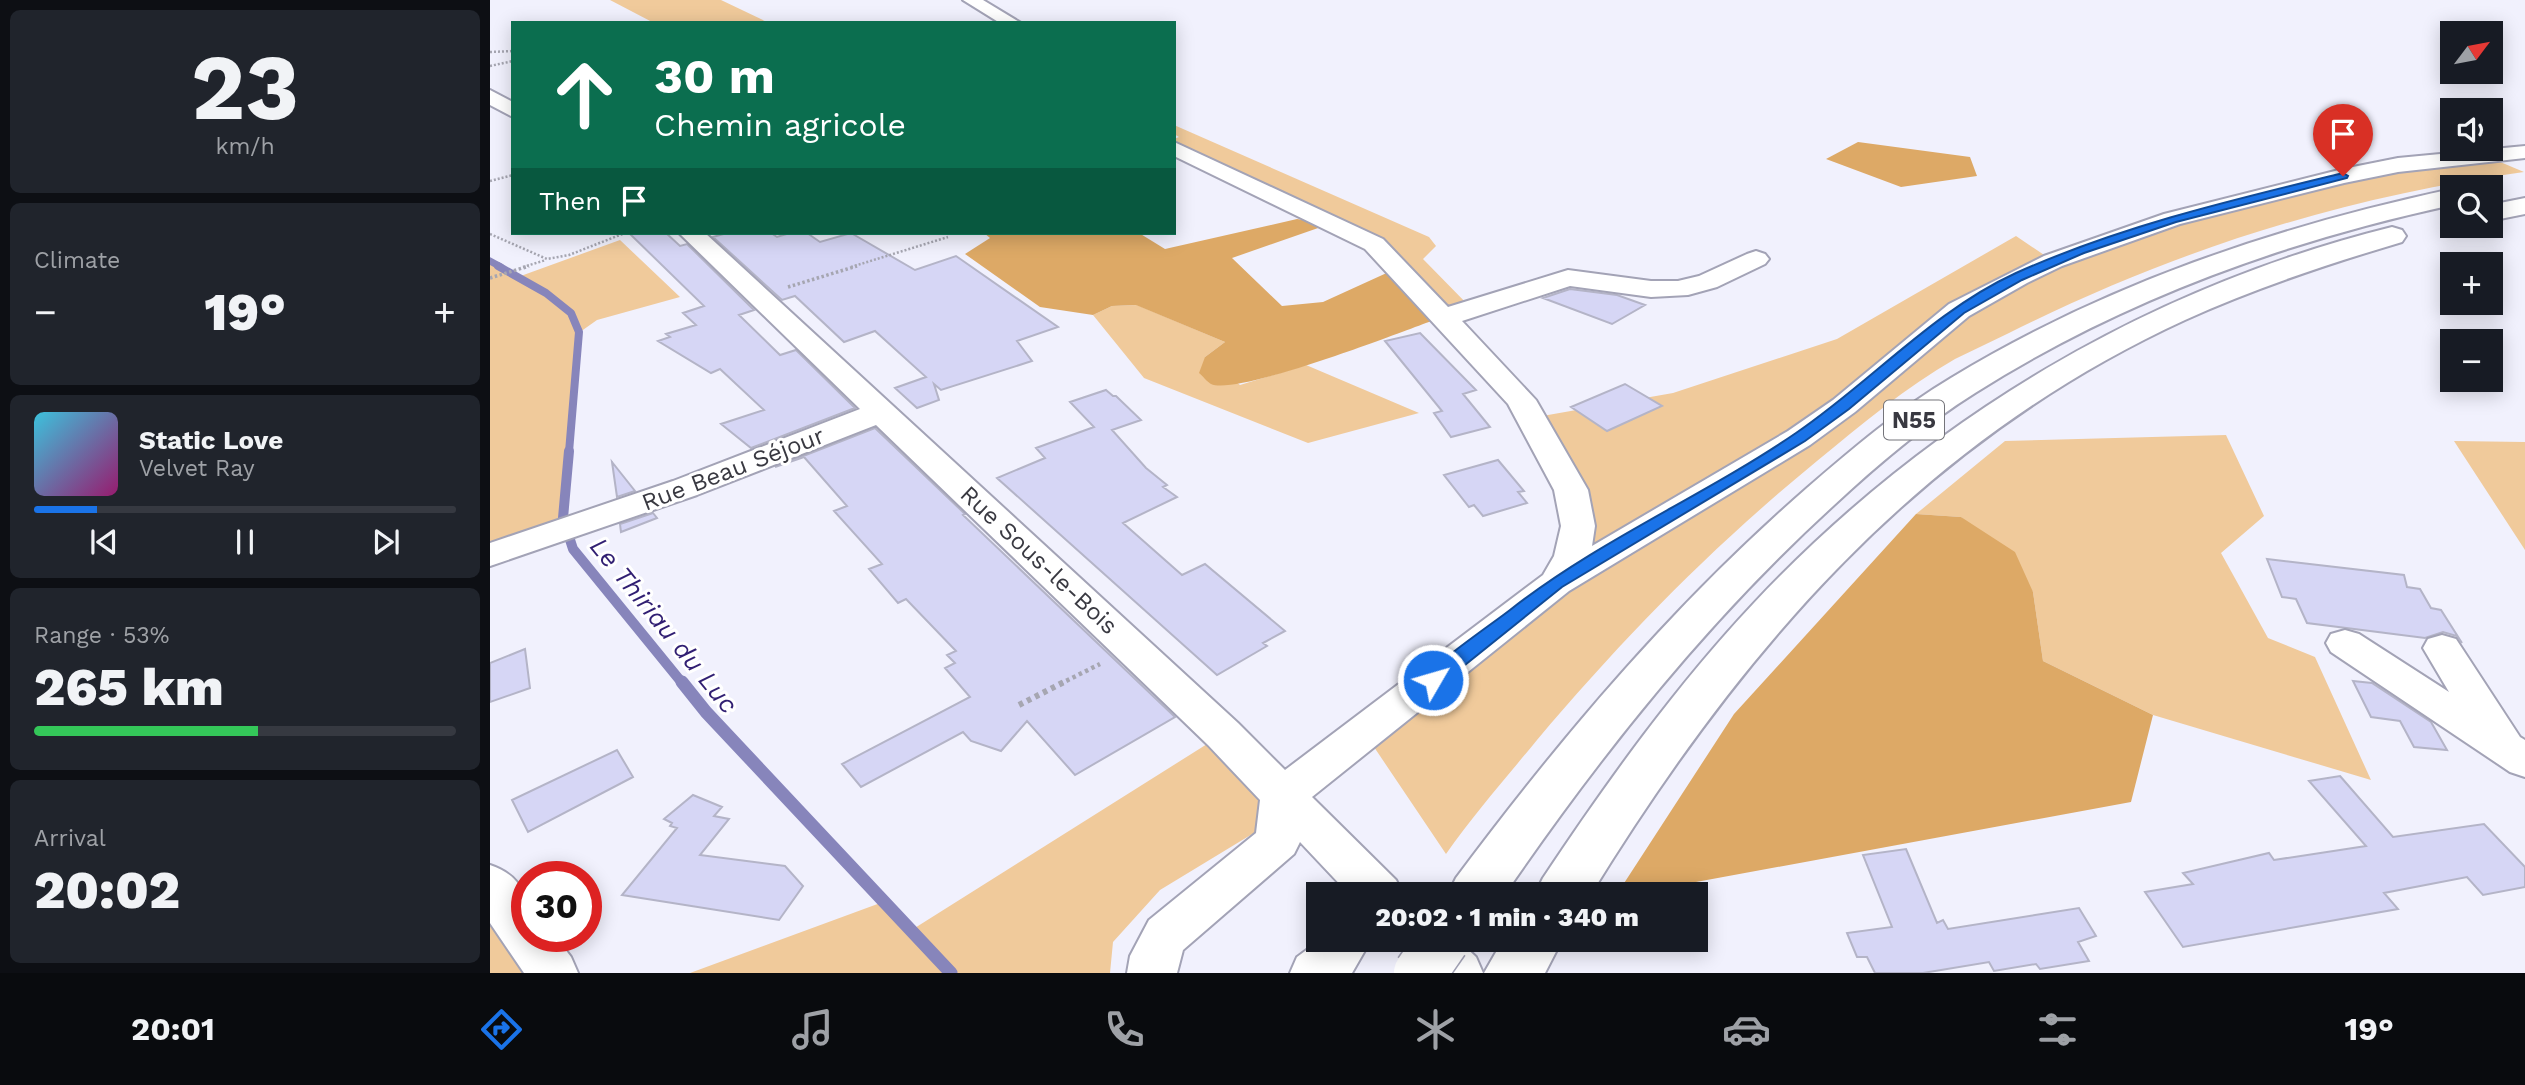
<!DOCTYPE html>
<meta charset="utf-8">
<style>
body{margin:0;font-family:"Work Sans",sans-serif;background:#20242c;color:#f1f3f6;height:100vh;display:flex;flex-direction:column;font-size:26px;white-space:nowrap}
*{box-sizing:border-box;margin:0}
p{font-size:23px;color:#9ea1a6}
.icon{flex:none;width:38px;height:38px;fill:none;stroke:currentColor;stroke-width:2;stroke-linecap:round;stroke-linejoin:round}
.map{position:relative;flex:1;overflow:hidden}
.drawer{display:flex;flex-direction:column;gap:10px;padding:10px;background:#0d0f14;width:490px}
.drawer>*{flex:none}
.guide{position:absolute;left:21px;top:21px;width:665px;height:214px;border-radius:0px;box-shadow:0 4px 18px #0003;background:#0b6e4f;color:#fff;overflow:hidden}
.needle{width:46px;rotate:58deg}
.controls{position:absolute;left:1950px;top:21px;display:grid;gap:14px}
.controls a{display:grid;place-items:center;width:63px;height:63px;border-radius:0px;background:#171b24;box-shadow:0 4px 18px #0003;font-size:35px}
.speed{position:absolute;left:21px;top:861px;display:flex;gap:14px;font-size:35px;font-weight:700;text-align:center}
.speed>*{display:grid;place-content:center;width:91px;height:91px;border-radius:50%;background:#171b24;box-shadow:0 4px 18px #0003;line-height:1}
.speed .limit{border:10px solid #d22;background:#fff;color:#111}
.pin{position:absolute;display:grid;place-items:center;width:60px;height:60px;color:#fff;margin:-72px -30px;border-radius:50% 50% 50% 0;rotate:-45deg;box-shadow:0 0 7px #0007}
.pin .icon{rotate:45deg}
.me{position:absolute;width:77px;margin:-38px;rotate:52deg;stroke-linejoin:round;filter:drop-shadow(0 0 5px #0008)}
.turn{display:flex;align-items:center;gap:24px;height:147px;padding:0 28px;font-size:32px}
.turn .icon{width:91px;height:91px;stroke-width:2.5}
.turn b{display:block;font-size:49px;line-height:60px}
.then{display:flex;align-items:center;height:66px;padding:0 28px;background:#0003;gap:14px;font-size:26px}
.big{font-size:52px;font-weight:800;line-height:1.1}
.drawer .card{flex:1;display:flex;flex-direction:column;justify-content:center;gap:10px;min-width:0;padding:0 24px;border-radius:10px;background:#20242c}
.drawer .dial{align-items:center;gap:0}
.dial b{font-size:91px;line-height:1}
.song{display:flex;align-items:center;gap:21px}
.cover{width:84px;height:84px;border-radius:10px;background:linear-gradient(135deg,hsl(190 70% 55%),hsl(320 70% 35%))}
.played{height:7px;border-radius:4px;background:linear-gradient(90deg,#1a73e8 15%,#363941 15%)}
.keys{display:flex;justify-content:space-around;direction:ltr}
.heat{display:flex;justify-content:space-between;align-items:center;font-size:38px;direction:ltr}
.charge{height:10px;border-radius:5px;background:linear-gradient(90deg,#34c759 53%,#363941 0)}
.trip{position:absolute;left:816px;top:882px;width:402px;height:70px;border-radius:0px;background:#171b24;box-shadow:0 4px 18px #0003;font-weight:800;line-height:70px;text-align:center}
.tabs{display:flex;height:112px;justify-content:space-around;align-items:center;background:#090b0e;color:#9ea1a6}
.tabs .icon{width:49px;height:49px}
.tabs .active{color:#1a73e8}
.tabs b{font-size:32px;color:#f1f3f6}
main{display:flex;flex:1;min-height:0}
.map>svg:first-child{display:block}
.green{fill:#f0ca9b}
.forest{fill:#dda966}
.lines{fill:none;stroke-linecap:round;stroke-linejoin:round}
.stream-far3{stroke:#8785bb;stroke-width:7}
.stream-far2{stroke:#8785bb;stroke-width:8}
.stream-far1{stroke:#8785bb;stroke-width:10}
.stream{stroke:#8785bb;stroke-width:13}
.building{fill:#d6d6f5;stroke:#b4b4c7;stroke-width:2}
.minor-casing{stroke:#a3a3b6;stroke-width:4}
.highway-casing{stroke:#a3a3b6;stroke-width:4}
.path-far3{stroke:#a6a6b1;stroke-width:2.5;stroke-dasharray:2 2;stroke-linecap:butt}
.path-far2{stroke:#a6a6b1;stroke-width:3.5;stroke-dasharray:2.5 2.5;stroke-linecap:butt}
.path-far1{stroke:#a6a6b1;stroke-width:4.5;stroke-dasharray:3.5 3.5;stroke-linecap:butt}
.path{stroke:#a6a6b1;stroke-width:6;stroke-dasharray:4.5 4.5;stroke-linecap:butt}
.minor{fill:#fff;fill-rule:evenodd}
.highway{fill:#fff;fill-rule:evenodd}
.highway-bridge-casing{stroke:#a3a3b6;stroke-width:55;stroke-linecap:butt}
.highway-bridge{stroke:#fff;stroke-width:52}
.route{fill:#1a73e8;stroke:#114b97;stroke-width:2}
.labels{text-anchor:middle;stroke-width:6;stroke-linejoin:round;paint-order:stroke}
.shield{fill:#fff;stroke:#74747a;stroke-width:2}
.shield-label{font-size:23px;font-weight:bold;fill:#393941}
.street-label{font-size:24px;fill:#393941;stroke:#fff}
.water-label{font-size:26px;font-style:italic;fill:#301e72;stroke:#fff}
</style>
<main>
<section class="drawer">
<div class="card dial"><b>23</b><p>km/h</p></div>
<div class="card"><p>Climate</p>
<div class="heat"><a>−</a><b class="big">19°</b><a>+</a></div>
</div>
<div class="card">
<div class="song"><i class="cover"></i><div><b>Static Love</b><p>Velvet Ray</p></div></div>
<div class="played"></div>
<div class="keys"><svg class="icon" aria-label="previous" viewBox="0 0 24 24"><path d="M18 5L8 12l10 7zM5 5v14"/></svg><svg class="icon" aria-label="pause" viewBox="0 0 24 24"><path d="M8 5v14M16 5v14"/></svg><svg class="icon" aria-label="next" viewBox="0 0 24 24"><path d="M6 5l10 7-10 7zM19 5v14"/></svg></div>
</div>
<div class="card"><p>Range · 53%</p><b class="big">265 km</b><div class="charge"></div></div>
<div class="card"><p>Arrival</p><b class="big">20:02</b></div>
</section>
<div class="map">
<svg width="2035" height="973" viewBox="0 0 2035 973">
<rect width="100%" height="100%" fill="#f1f1fd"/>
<path class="green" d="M120 0H231L279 23H164Z
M684 125 939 237 946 246 933 259 982 309 955 317 884 244 684 148V139L689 137 684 134Z
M1996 156 2034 172C1850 198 1685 250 1519 333 1501 342 1483 350 1465 359 1416 387 1371 425 1327 461 1221 548 1135 636 1047 740 1016 778 984 814 956 854L884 747 1029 629 1088 526 1041 418 1183 393 1347 339 1526 236 1563 261 1853 176Z
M130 240 190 297 107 320 90 332 73 518 76 531 0 555V261L28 277Z
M647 305 735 342 715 357 750 385 816 365 929 413 818 443 654 378 603 315 622 306Z
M1736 435 1774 516 1731 553 1778 638 1825 657 1881 780 1663 715 1553 661 1543 592 1471 517 1426 514 1515 441Z
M1964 441 2035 442V550Z
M733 734 787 819 670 890 623 942 620 973H200L393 902 420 931Z
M0 885 63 973H0Z"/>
<path class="forest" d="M1368 142 1480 157 1487 176 1411 187 1336 159Z
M807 219 826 222 831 227 742 258 792 306 833 302 901 271 944 320C909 333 747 396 721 384 717 382 713 376 709 373L715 357 735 342 646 305 622 306 603 315 550 307 475 254 500 238 494 233H649L675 249Z
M1426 514 1471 517 1525 552 1543 592 1553 661 1663 715 1641 802 1141 894H1127L1244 714Z"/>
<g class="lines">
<path class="stream-far3" d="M0 261 11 267"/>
<path class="stream-far2" d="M8 266 56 293 81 313 89 332 79 452"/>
<path class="stream-far1" d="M79 451 73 518 83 549 193 684"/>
<path class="stream" d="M192 682 216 712 461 973"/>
</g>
<path class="building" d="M139 233H176L190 246 197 244 264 310 249 315 290 355 306 350 365 408 261 448 231 424 274 410 230 369 221 373 168 341 180 337 176 334 206 325 193 313 214 306Z
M237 233H281L287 237 300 233H317L330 242 361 233 425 270 466 256 568 327 527 341 542 361 451 390 444 384 449 400 427 408 405 388 436 377 385 331 354 342 305 296 292 300 223 237Z
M1080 289 1127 295 1155 305 1122 324 1053 298Z
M930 333 986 390 973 394 1000 427 961 437 944 413 952 411 895 341Z
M1135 384 1172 406 1117 431 1081 407Z
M616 390 623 396H626L651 420 622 430 656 468 677 485 673 487 687 497 633 523 692 575 715 564 795 631 773 643 777 646 727 675 507 478 555 458 546 448 604 427 580 402Z
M385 428 475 514 473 515 685 717 585 775 537 721 511 751 481 741 473 732 371 787 352 764 480 697 455 668 465 663 457 655 466 651 416 599 408 603 379 569 392 564 344 511 357 506 314 457 285 467Z
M1008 460 1034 491 1028 492 1037 503 993 516 984 505 979 507 954 475Z
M122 462 145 491 127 497Z
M163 513 167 518 131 532 130 524Z
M1777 559 1914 575 1917 587 1930 589 1941 608 1951 610 1972 643 1967 636 1953 632 1935 638 1817 623 1806 599 1792 597Z
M35 649 40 688 0 702V663Z
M1863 681 1882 683 1941 722 1957 750 1924 747 1910 721 1881 717Z
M127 750 143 777 38 832 22 800Z
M1850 776 1903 837 1994 824 2035 867V887L1993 895 1977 877 1894 893 1908 909 1693 947 1655 892 1703 884 1693 873 1779 853 1784 860 1876 846 1819 781Z
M203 795 232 807 224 816 239 819 210 855 295 866 313 886 289 920 132 895 187 828 180 826 182 823 174 819Z
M1416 849 1447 923 1453 920 1458 929 1589 908 1606 936 1588 942 1599 961 1550 969 1546 964 1504 971 1499 962 1433 973H1385L1377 957H1367L1357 933 1402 927 1373 855Z"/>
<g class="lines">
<g class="minor-casing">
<path id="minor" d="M473 0H493L531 23H510Z
M0 90 23 102V117L0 105Z
M684 142 893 239 958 307 1078 270 1161 281H1188L1209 276 1257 254 1266 251 1275 254 1279 259 1275 264 1227 287 1198 295 1161 297 1080 286 972 321 1046 400 1098 490 1105 526 1102 546 1298 431 1343 400 1459 304 1554 256 1674 214 1853 169 1908 158 2035 146V158L1908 172 1854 183 1690 224 1572 266 1537 283 1479 316 1365 412 1320 445 1079 591 822 797 906 880 913 894H859L810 842 804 854 693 950 687 973H637L640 956 659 920 766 833 770 800 718 745 386 425 207 495 0 566V543L183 481 370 409 189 233H215L748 723 795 770 1053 575 1064 556 1071 526 1064 490 1018 404 875 249 684 156Z
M1855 630 1869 634 1959 692 1933 648 1938 639 1952 635 1966 639 2030 737 2035 740V777L2020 772 1841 652 1836 643 1841 634Z
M0 865C38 878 37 902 37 936H65L81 957 88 973H34L0 923Z
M830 940H881L862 973H800L807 957Z
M911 940H968L986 957 993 973H935L918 955Z"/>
</g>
<g class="highway-casing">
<path id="highway" d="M1962 189V205C1792 242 1632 300 1485 393 1434 425 1387 465 1343 506 1217 621 1111 754 1015 894H958L966 878C1071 737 1184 604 1317 488 1362 449 1409 409 1461 378 1616 284 1785 227 1962 189Z
M2035 198V214L2000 221V205Z
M1902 227 1912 230 1916 236 1912 242C1838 264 1765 288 1695 320 1429 442 1251 650 1101 894H1045L1053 878C1117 782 1185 687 1264 603 1437 419 1657 288 1902 227Z
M1013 940H1072L1055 973H994Z"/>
</g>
<path class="path-far3" d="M0 52 23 51
M0 66 23 61
M0 181 23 175
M0 234 57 259 79 255 135 233
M33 267 56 260
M361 267 458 237"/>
<path class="path-far2" d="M0 278 39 266
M298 287 367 266"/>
<path class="path-far1" d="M570 684 610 664"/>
<path class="path" d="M529 705 574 682"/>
<use href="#minor" class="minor"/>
<use href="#highway" class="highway"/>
<g class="highway-bridge-casing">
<path id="highway-bridge" d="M930 973 953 940"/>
</g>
<use href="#highway-bridge" class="highway-bridge"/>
</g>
<path class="route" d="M1853 173 1858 176 1857 178 1686 222 1594 253 1532 280 1474 313 1359 409 1315 441 1072 587 950 685H936L933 680C943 664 1002 624 1020 610 1109 540 1214 496 1306 433 1381 382 1443 311 1526 273 1631 226 1742 200 1853 173Z"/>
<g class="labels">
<rect class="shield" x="1394" y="400.5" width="60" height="39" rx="5"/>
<g class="shield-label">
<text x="1424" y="428">N55</text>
</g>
<g class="street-label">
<text transform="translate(243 469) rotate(-21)" y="8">Rue Beau Séjour</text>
<text transform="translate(549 560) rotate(43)" y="8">Rue Sous-le-Bois</text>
</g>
<g class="water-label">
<text transform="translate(174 625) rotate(51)" y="9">Le Thiriau du Luc</text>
</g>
</g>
</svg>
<div class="controls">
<a><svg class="needle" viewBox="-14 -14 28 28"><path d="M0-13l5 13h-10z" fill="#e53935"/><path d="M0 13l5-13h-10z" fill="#9ea1a6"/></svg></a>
<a><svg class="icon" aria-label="sound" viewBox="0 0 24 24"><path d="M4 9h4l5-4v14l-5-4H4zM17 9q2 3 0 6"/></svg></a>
<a><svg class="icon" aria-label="search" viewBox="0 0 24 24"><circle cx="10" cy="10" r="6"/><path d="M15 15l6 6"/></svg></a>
<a>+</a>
<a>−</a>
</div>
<div class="speed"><div class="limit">30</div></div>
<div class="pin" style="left:1853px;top:176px;background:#d93025"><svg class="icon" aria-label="arrive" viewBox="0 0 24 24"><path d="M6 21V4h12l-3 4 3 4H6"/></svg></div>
<svg class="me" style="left:943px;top:680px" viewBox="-20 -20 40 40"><circle r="17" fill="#1a73e8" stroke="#fff" stroke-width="3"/><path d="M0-11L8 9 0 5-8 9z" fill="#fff"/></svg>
<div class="trip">20:02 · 1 min · 340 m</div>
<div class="guide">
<div class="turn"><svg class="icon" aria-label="ahead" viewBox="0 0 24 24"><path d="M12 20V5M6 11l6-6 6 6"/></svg><div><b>30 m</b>Chemin agricole</div></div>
<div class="then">Then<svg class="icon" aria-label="arrive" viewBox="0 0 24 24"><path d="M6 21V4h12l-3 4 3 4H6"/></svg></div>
</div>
</div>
</main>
<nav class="tabs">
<b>20:01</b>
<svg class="icon active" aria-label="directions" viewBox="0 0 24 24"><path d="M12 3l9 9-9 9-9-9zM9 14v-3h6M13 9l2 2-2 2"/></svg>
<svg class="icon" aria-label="music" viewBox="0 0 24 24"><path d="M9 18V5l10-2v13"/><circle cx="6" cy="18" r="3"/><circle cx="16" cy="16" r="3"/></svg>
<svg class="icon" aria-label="phone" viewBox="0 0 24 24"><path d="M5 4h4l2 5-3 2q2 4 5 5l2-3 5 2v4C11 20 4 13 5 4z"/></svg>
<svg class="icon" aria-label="climate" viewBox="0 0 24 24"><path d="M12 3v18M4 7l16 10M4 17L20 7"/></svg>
<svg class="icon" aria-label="car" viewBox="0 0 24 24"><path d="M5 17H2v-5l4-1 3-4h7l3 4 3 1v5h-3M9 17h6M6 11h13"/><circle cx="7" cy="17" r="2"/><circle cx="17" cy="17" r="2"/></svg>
<svg class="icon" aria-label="filters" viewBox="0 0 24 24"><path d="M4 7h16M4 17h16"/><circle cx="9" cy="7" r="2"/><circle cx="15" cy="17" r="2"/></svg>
<b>19°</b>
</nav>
